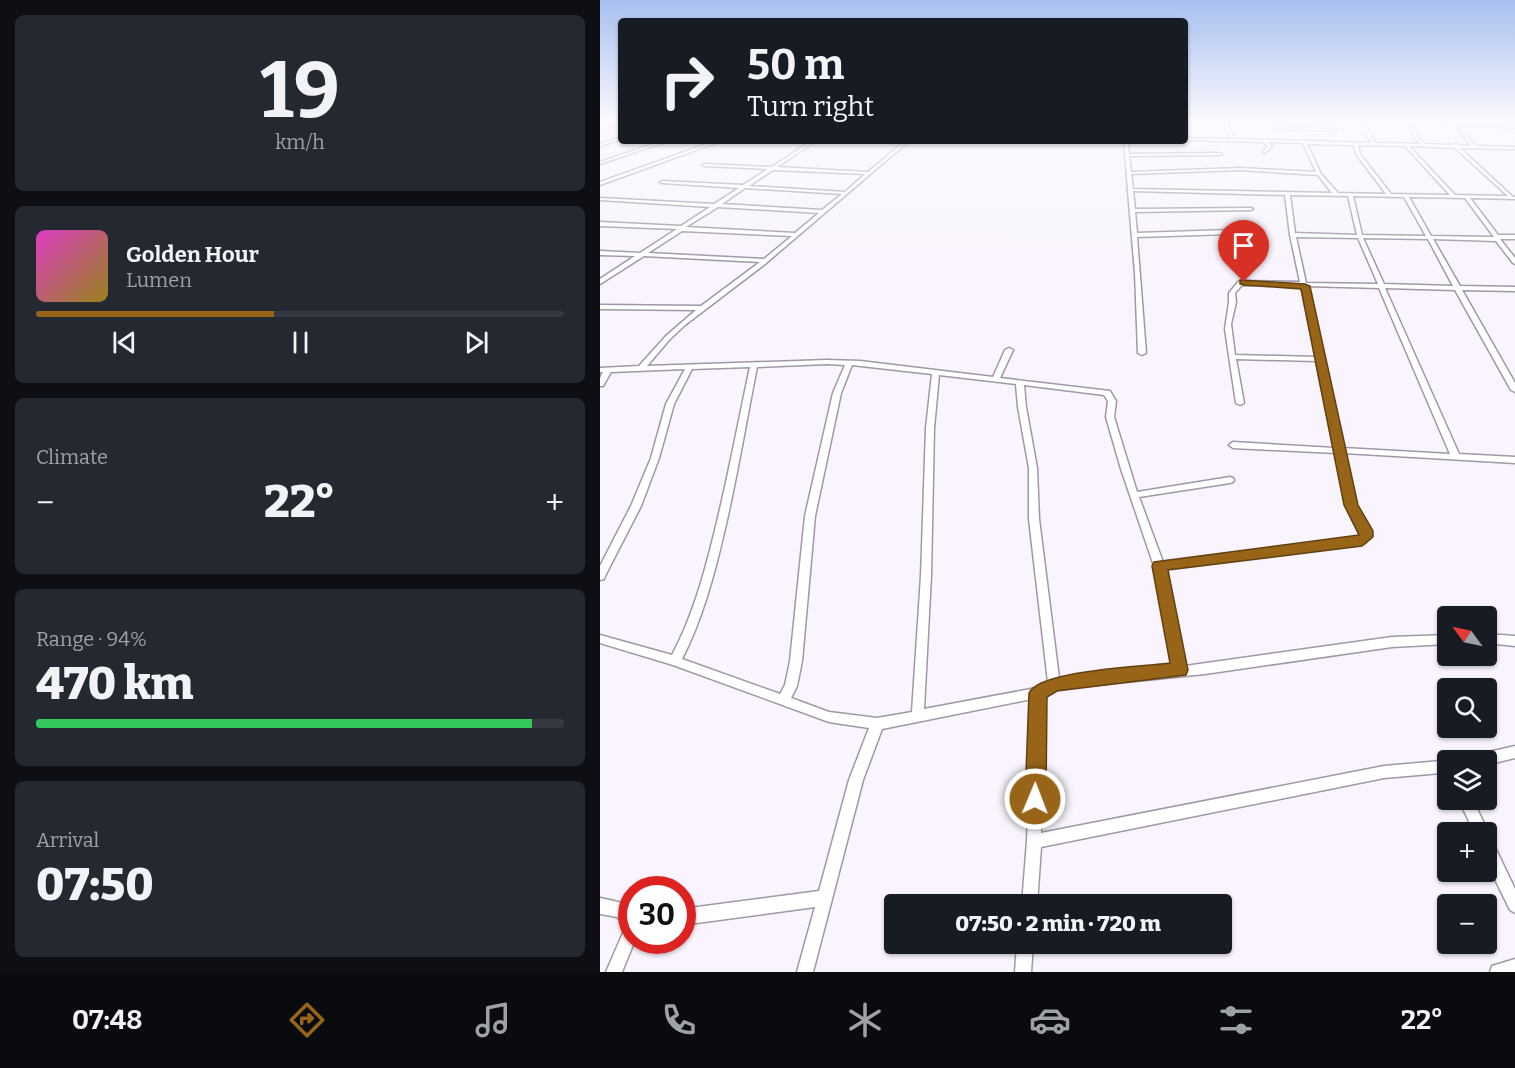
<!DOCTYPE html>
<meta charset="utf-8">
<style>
body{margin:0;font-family:Bitter,serif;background:#242831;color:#f1f3f6;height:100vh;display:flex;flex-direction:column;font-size:22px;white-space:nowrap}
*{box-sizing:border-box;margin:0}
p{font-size:20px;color:#9ea1a6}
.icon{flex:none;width:33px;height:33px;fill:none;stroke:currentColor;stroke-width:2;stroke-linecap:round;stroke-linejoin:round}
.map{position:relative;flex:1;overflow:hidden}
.drawer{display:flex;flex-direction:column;gap:15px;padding:15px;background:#0d0f14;width:600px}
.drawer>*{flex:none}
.top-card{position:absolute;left:18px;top:18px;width:570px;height:126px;border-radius:6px;box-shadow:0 2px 4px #0004;background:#171b24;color:#f1f3f6;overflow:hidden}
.needle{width:39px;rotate:303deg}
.fabs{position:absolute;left:837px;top:606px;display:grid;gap:12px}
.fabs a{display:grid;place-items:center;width:60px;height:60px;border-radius:6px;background:#171b24;box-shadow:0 2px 4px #0004;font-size:30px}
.speed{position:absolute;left:18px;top:876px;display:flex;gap:12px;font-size:30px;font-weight:700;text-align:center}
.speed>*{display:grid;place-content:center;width:78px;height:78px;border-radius:50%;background:#171b24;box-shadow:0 2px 4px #0004;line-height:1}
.speed .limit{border:9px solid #d22;background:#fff;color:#111}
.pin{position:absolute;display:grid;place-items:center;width:51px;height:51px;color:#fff;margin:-62px -26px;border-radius:50% 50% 50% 0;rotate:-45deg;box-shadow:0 0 6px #0007}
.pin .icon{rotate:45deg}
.me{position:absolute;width:66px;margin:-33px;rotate:1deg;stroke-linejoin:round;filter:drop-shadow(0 0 4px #0008)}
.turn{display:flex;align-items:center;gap:21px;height:126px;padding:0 30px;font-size:27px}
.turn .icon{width:78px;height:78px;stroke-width:2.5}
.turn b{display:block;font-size:42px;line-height:51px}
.big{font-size:45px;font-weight:800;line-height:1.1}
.drawer .card{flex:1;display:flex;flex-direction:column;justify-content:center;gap:9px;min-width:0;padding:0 21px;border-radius:9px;background:#242831}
.drawer .dial{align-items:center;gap:0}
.dial b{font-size:78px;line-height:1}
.song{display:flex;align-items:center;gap:18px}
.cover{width:72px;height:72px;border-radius:9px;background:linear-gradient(135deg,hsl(310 70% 55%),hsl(50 70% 35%))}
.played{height:6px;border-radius:3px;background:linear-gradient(90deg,#976418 45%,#363941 45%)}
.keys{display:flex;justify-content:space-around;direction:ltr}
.heat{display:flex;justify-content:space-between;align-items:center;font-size:33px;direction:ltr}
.charge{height:9px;border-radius:4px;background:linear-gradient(90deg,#34c759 94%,#363941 0)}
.trip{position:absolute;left:284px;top:894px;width:348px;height:60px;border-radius:6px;background:#171b24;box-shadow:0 2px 4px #0004;font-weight:800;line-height:60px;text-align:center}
.tabs{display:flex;height:96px;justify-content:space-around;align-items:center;background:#090b0e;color:#9ea1a6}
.tabs .icon{width:42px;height:42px}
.tabs .selected{color:#976418}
.tabs b{font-size:27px;color:#f1f3f6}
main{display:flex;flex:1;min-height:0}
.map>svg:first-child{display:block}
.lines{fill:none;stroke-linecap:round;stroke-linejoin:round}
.minor-casing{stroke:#a098a6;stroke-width:3}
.minor{fill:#fff;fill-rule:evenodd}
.route{fill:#976418;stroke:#624110;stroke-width:1.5}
</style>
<main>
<section class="drawer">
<div class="card dial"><b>19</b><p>km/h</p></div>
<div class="card">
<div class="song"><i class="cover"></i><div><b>Golden Hour</b><p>Lumen</p></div></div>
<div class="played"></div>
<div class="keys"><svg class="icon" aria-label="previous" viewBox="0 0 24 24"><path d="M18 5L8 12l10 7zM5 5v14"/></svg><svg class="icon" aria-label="pause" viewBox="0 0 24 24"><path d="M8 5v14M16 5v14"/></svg><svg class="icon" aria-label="next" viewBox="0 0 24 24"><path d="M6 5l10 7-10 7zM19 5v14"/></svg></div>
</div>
<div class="card"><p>Climate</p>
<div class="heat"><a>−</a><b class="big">22°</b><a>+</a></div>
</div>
<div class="card"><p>Range · 94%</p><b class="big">470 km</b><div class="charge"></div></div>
<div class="card"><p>Arrival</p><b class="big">07:50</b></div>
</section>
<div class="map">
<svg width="915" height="972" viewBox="0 0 915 972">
<rect width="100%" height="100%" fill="#f9f4fd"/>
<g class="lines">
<g class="minor-casing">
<path id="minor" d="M12 123H19L0 130V128Z
M624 123H628L634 139 702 141 704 140 706 141 771 143 761 123H765L775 143 821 144 815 139 810 127 812 126 814 127 819 138 825 144 853 145 855 144 858 145 871 146 855 125 829 123 915 126V128L857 125 876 146 915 147V149L860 148 913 197H915V199L870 198 898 235H915V239H900L915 258V264L913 263 896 241 833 239 860 286 915 287V291L862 290 915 383V392L911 390 855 290 785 288 859 454 915 457V463L744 453 756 505 771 531V537L765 543 565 569 585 666 792 637 848 635V644L792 647 605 674 456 689 444 696 441 833 784 766 841 761 848 763V776L841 773 784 778 441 847 437 904H422L427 841 432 699 282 729 263 780 213 972H197L215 907 82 925V909L219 891 249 780 269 728 229 722 73 665 0 643V635L72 655C92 618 104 575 114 534 128 478 138 423 150 367L92 369 74 404 59 458 41 506 5 576 4 579 0 580V566L31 506 51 458 66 404 85 369 11 372 3 386H0V378L3 372H0V368L39 366 66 336 96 310 0 309V305L101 306 160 262 44 256 0 284V279L35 256 0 255V251L40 253 77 229 0 226V222L81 226 110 207 0 200V198L114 204 139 188 62 183 60 182 62 181 143 185 168 169 104 166 102 165 104 164 172 167 211 141H216L177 167 268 172 305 141H309L165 264 85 325 70 339 47 366 227 360 260 361 393 377 405 350 409 348 413 350 400 378 510 391 516 401 514 417 537 492 630 477 633 478 634 480 633 482 630 483 539 497 563 562 759 538 761 536V531L746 505 736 453 633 448 629 445 633 442 734 448 716 361 636 359 644 403 640 405 636 403 625 329 629 302V293L638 282 640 281 700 282 690 235 685 195 533 191 535 209 651 208 653 209 651 210 535 212 537 233 660 229 663 231 660 233 537 237 546 353 542 355 538 353 535 273 528 191 527 190 528 189 524 141H528L529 154 620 153 622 154 620 155 529 156 531 172 640 168 716 172 703 143 668 142 672 146 665 153 663 152 668 146 663 142 585 140V138L630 139ZM707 144 754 145 756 154 786 194 738 193 721 174ZM758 145 805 146 850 195 791 194 760 154ZM809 146 855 148 908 196 855 195ZM173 170 265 174 245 192 149 186ZM640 170 718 175 732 193 533 189 531 174ZM145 188 242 194 222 210 122 204ZM690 195 748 196 757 235 695 233ZM753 196 804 197 826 236 762 235ZM809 197 865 198 894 237 831 236ZM118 207 219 213 195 233 86 227ZM82 231 192 236 164 259 48 253ZM696 237 758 238 778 284 706 283ZM763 238 828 239 853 286 784 284ZM642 285 701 286 716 357 635 355 631 324 636 302 635 293ZM707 286 779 288 850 454 743 448 724 360 725 359 723 357ZM227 364 245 365 233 393 205 516 190 661 185 685 180 694 82 659C102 620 114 576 124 533 137 478 146 422 157 367ZM252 365 332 374 326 428 321 576 312 712 277 718 229 712 191 698 197 686 202 661 215 516 241 393ZM339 375 416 384 418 407 429 468V519L448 682 436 688 324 709 331 576 334 428ZM424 385 504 395 508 401 506 417 521 469 554 566 574 667 459 678 439 519 437 468 426 407Z
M675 126 735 129 737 130 735 131 674 128Z
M21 137V139L0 146V144Z
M62 141H68L0 164V162Z
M115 141H121L0 185V182Z
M331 141H510L508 142H333Z
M886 634 915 636V646L886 643Z
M915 746V758L886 765V760H874L875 756 880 754Z
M859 800H873L888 832 886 836V832H874Z
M886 837 891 839 915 889V913L910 910 886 861Z
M0 898C12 901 23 901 32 910V940H35L22 972H6L26 926 17 917 0 914Z
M417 944H433L431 972H415Z
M915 959V972H890L892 966Z"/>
</g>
<use href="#minor" class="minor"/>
</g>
<linearGradient id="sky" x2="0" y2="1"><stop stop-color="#a7bfef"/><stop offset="0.47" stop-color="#fcfafe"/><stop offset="1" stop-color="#fcfafe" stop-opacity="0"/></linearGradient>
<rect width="915" height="260" fill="url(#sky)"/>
<path class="route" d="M640 280 705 284 710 286 758 505 773 531V537L762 546 568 570 588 670 586 675 457 691 447 697 446 799 443 806 435 809 428 806 425 799 429 693C440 670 542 667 570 663L552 566 554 562 759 535 744 505 701 289 644 285 640 284Z"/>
</svg>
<div class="fabs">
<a><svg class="needle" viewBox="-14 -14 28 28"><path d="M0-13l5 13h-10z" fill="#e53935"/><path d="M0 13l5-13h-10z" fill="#9ea1a6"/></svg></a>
<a><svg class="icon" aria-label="search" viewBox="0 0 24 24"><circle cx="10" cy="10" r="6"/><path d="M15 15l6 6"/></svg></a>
<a><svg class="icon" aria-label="layers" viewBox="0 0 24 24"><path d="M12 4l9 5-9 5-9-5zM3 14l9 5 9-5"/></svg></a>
<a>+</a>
<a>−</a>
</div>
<div class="speed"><div class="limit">30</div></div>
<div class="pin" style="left:644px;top:282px;background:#d93025"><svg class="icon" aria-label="arrive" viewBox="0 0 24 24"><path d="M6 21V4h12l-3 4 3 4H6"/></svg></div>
<svg class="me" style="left:435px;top:799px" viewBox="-20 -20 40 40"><circle r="17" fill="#976418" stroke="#fff" stroke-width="3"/><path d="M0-11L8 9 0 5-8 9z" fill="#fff"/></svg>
<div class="trip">07:50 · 2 min · 720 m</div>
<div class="top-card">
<div class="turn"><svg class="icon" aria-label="right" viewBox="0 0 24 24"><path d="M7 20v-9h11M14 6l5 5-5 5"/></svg><div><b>50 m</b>Turn right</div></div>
</div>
</div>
</main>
<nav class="tabs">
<b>07:48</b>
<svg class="icon selected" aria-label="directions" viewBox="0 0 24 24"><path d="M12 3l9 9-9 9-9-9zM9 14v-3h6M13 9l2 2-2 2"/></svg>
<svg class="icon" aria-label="music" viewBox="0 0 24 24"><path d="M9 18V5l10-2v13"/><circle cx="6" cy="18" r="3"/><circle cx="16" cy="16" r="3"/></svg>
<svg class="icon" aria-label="phone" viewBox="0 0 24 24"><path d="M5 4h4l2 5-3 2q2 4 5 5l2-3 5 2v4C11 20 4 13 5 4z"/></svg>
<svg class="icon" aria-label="climate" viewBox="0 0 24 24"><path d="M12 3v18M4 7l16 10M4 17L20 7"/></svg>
<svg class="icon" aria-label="car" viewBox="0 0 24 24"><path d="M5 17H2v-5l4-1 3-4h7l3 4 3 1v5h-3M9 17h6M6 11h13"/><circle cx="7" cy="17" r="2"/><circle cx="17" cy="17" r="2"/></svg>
<svg class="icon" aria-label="filters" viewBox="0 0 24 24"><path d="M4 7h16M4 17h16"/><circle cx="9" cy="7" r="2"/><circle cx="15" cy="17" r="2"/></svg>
<b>22°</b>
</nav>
